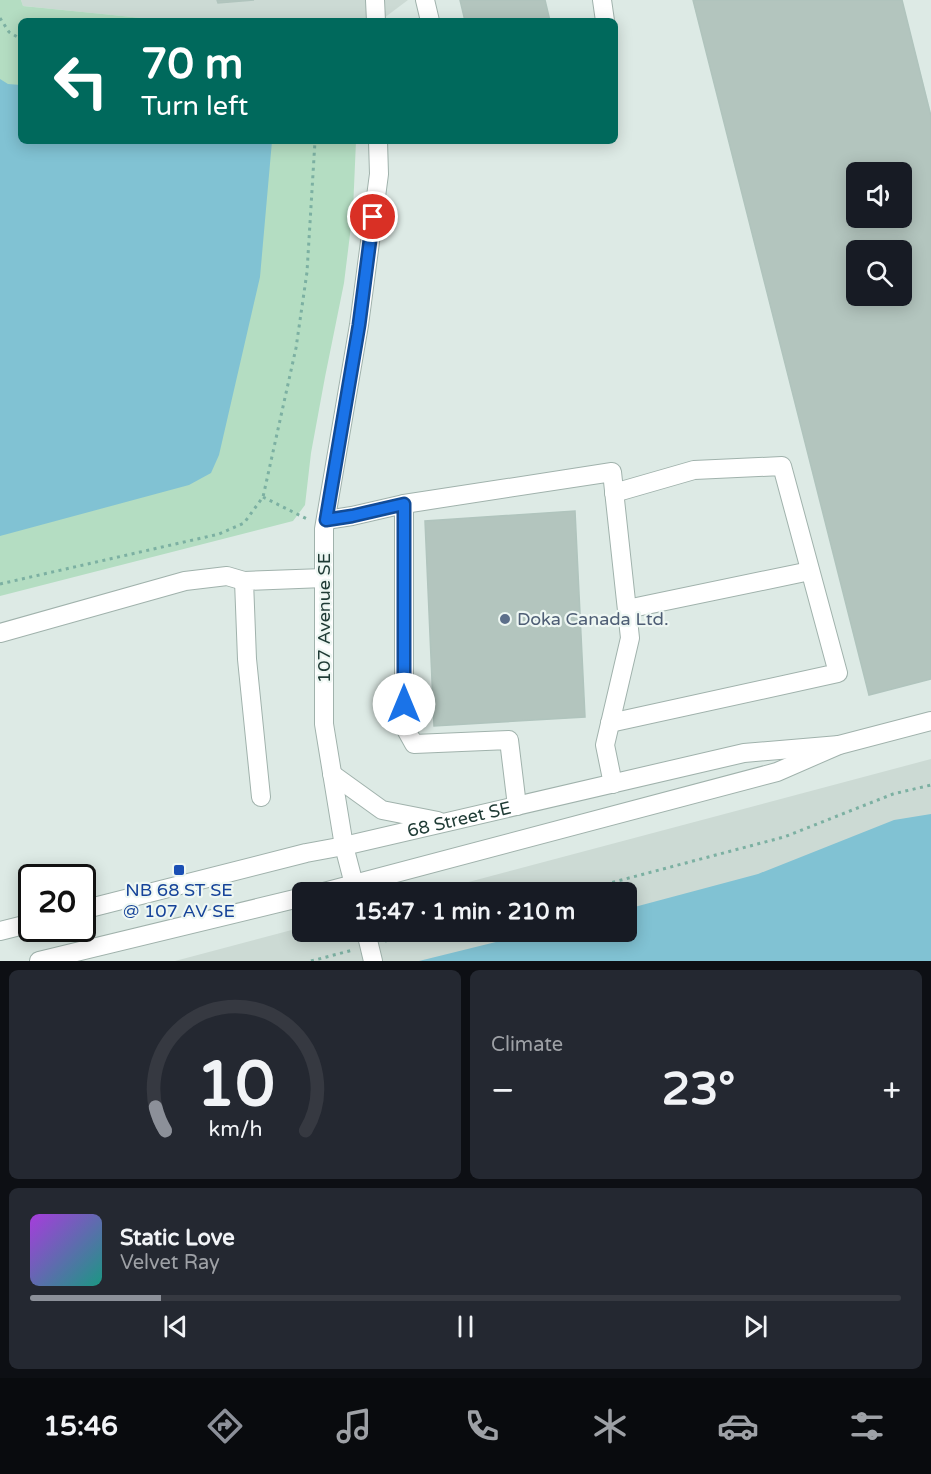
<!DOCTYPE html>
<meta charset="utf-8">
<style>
body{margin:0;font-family:"Varela Round",sans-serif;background:#242831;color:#f1f3f6;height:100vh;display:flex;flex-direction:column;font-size:22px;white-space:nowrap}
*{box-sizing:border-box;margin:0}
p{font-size:20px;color:#9ea1a6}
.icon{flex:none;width:33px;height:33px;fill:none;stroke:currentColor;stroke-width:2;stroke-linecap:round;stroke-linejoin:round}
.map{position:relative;height:961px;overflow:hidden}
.sheet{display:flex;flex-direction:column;gap:9px;padding:9px;background:#0d0f14;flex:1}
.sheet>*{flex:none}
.banner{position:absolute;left:18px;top:18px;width:600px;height:126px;border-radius:9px;box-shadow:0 3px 15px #0003;background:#00695c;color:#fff;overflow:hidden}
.controls{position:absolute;left:846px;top:162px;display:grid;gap:12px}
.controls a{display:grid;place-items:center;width:66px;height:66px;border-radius:9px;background:#171b24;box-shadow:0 3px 15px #0003;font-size:30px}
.speed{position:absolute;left:18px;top:864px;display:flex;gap:12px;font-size:30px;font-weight:700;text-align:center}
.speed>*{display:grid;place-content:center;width:78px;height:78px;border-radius:50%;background:#171b24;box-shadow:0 3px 15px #0003;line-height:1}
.speed .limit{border:3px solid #111;border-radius:9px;background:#fff;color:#111}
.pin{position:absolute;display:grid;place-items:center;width:51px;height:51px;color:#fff;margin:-26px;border:3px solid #fff;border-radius:50%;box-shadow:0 2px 6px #0007}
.me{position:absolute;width:66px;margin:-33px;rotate:0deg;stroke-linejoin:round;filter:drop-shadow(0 0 4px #0008)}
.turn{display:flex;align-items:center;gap:21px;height:126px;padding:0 24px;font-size:27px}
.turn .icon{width:78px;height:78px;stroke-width:2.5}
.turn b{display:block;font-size:42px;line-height:51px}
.big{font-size:45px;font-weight:800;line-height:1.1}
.sheet .tile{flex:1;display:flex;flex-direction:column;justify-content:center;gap:9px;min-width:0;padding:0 21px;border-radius:9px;background:#242831}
.sheet .dial{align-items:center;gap:0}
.dial svg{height:156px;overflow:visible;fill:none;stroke:#363941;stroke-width:7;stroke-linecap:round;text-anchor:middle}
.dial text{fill:#f1f3f6;stroke:none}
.song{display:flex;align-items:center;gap:18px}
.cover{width:72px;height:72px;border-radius:9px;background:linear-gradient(135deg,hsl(280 70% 55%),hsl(170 70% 35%))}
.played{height:6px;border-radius:3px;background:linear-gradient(90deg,#8c9099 15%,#363941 15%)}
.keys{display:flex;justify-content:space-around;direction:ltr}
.heat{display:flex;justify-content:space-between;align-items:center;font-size:33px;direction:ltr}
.sheet .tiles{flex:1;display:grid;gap:9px;grid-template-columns:1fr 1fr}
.tile:last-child{grid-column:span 2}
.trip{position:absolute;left:292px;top:882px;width:345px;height:60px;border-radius:9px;background:#171b24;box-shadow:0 3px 15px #0003;font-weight:800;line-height:60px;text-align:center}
.dock{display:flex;height:96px;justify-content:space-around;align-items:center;background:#090b0e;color:#9ea1a6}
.dock .icon{width:42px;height:42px}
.dock .selected{color:#8c9099}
.dock b{font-size:27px;color:#f1f3f6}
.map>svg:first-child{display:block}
.built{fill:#ccdad4}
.green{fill:#b4ddc2}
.water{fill:#81c2d3}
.building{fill:#b3c5be;stroke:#b0c4bd;stroke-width:1.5;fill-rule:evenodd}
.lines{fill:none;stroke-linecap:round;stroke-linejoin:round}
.minor-casing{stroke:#a0b2ac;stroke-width:20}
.path{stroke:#7cb0a2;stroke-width:3;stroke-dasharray:3 4.5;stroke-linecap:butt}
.minor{stroke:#fff;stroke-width:18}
.route-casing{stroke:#114b97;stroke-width:15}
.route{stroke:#1a73e8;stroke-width:10}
.service-dot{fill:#5c6f8a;stroke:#eef7f3;stroke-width:2}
.transit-dot{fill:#1a4fb4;stroke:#eef7f3;stroke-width:2}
.labels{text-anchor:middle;stroke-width:4.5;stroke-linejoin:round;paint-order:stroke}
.street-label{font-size:18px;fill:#1e3a34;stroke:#eef7f3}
.service-label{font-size:18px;fill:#4e5e75;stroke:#eef7f3;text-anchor:start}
.transit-label{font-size:18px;fill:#164399;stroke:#eef7f3}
</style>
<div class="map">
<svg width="931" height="961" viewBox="0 0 931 961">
<rect width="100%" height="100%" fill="#ddeae5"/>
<path class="built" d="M21 0H408L380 21H172L23 6Z
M931 759V961H175L303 927V932H627V892H431Z"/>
<path class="green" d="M0 0H21L23 6 172 21H21V141H356L353 210 344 283 325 377 311 453 305 505 293 521 0 596Z"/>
<path class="water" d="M0 79 8 84 21 85V141H272L260 277 219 455 211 473 189 485 0 536Z
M931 814V961H419L536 932H627V909L758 874 894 820Z"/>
<path class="building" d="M217 0H254L218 3Z
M460 0H545L550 21H465Z
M693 0H902L931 116V679L869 695ZM856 172H902V218H856ZM856 250H902V296H856Z
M575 511 585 717 434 726 425 521Z"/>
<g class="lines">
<g class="minor-casing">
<g id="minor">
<path d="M375 0 376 21"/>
<path d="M425 0 430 21"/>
<path d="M602 0 605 21"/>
<path d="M404 504 612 472 630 638 605 745 613 784"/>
<path d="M326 520 352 516 404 504V726L414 744 509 740 517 806"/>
<path d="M627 609 810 571"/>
<path d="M0 633 185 581 227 576 244 581"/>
<path d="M610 723 838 673 782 466 694 470 614 493"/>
<path d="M332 774 382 810 438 821"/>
<path d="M261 797 247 659 244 581 324 578"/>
<path d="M324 892 777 772 839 745 931 721"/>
<path d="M356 892 344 846 324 724V529L359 325 379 174 378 141"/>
<path id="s1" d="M82 910 306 853 344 846 744 753 839 745"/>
<path d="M0 931 32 923"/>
<path d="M366 932 373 961"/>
<path d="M39 961 303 897"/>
</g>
</g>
<path class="path" d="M0 18 9 32 21 39
M263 497 307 519
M0 584 219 534 244 523 263 497 296 348 307 272 315 141
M576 892 784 837 893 794 931 785
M385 941 421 932
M311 961 353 950"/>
<use href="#minor" class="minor"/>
</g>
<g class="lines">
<g class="route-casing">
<path id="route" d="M373 217 359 325 326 520 352 516 404 504V704"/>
</g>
<use href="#route" class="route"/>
</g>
<circle class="service-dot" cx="505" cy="619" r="6"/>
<rect class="transit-dot" x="173" y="864" width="12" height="12" rx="3"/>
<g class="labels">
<g class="street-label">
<text transform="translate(324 618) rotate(-90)" y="6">107 Avenue SE</text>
<text dy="6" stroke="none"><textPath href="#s1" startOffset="388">68 Street SE</textPath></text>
</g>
<g class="service-label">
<text x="517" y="625">Doka Canada Ltd.</text>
</g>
<g class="transit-label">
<text x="179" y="896">NB 68 ST SE<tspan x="179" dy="21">@ 107 AV SE</tspan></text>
</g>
</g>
</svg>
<div class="controls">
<a><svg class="icon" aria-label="sound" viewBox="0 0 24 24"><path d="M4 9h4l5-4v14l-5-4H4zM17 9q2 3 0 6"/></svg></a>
<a><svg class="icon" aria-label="search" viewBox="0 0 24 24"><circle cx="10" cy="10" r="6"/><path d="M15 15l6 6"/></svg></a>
</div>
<div class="speed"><div class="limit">20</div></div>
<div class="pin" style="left:373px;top:217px;background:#d93025"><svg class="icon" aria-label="arrive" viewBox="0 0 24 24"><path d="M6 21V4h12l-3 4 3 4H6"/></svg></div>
<svg class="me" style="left:404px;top:704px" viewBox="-20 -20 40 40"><circle r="19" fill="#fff"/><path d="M0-13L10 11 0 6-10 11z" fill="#1a73e8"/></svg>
<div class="trip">15:47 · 1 min · 210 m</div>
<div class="banner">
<div class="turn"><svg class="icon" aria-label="left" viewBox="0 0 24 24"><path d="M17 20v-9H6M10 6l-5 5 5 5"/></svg><div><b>70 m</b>Turn left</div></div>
</div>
</div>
<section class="sheet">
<div class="tiles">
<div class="tile dial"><svg viewBox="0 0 100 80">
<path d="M14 69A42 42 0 1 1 86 69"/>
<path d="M14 69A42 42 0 0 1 9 57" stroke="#8c9099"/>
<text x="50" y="56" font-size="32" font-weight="700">10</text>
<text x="50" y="72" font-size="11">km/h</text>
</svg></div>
<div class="tile"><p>Climate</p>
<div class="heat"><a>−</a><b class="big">23°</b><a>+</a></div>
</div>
<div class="tile">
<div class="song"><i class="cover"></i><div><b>Static Love</b><p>Velvet Ray</p></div></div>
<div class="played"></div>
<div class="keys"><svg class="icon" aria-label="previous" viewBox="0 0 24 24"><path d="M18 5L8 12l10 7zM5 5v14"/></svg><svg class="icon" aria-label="pause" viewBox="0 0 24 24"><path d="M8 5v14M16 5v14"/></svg><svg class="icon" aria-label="next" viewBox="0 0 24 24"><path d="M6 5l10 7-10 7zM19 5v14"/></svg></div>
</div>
</div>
</section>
<nav class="dock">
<b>15:46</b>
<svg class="icon selected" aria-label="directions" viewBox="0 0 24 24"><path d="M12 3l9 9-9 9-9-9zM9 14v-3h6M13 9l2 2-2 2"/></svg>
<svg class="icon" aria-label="music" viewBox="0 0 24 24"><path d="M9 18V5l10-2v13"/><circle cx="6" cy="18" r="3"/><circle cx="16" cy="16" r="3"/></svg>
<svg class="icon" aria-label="phone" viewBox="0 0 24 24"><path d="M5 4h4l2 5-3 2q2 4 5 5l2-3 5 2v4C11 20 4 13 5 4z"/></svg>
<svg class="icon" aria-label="climate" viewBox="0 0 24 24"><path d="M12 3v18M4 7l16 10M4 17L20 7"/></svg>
<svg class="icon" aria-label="car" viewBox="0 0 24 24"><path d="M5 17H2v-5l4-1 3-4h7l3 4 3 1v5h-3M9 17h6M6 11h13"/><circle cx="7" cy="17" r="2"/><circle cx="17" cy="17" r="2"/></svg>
<svg class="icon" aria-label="filters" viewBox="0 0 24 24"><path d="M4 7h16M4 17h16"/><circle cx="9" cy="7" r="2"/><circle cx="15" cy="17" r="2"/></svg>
</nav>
